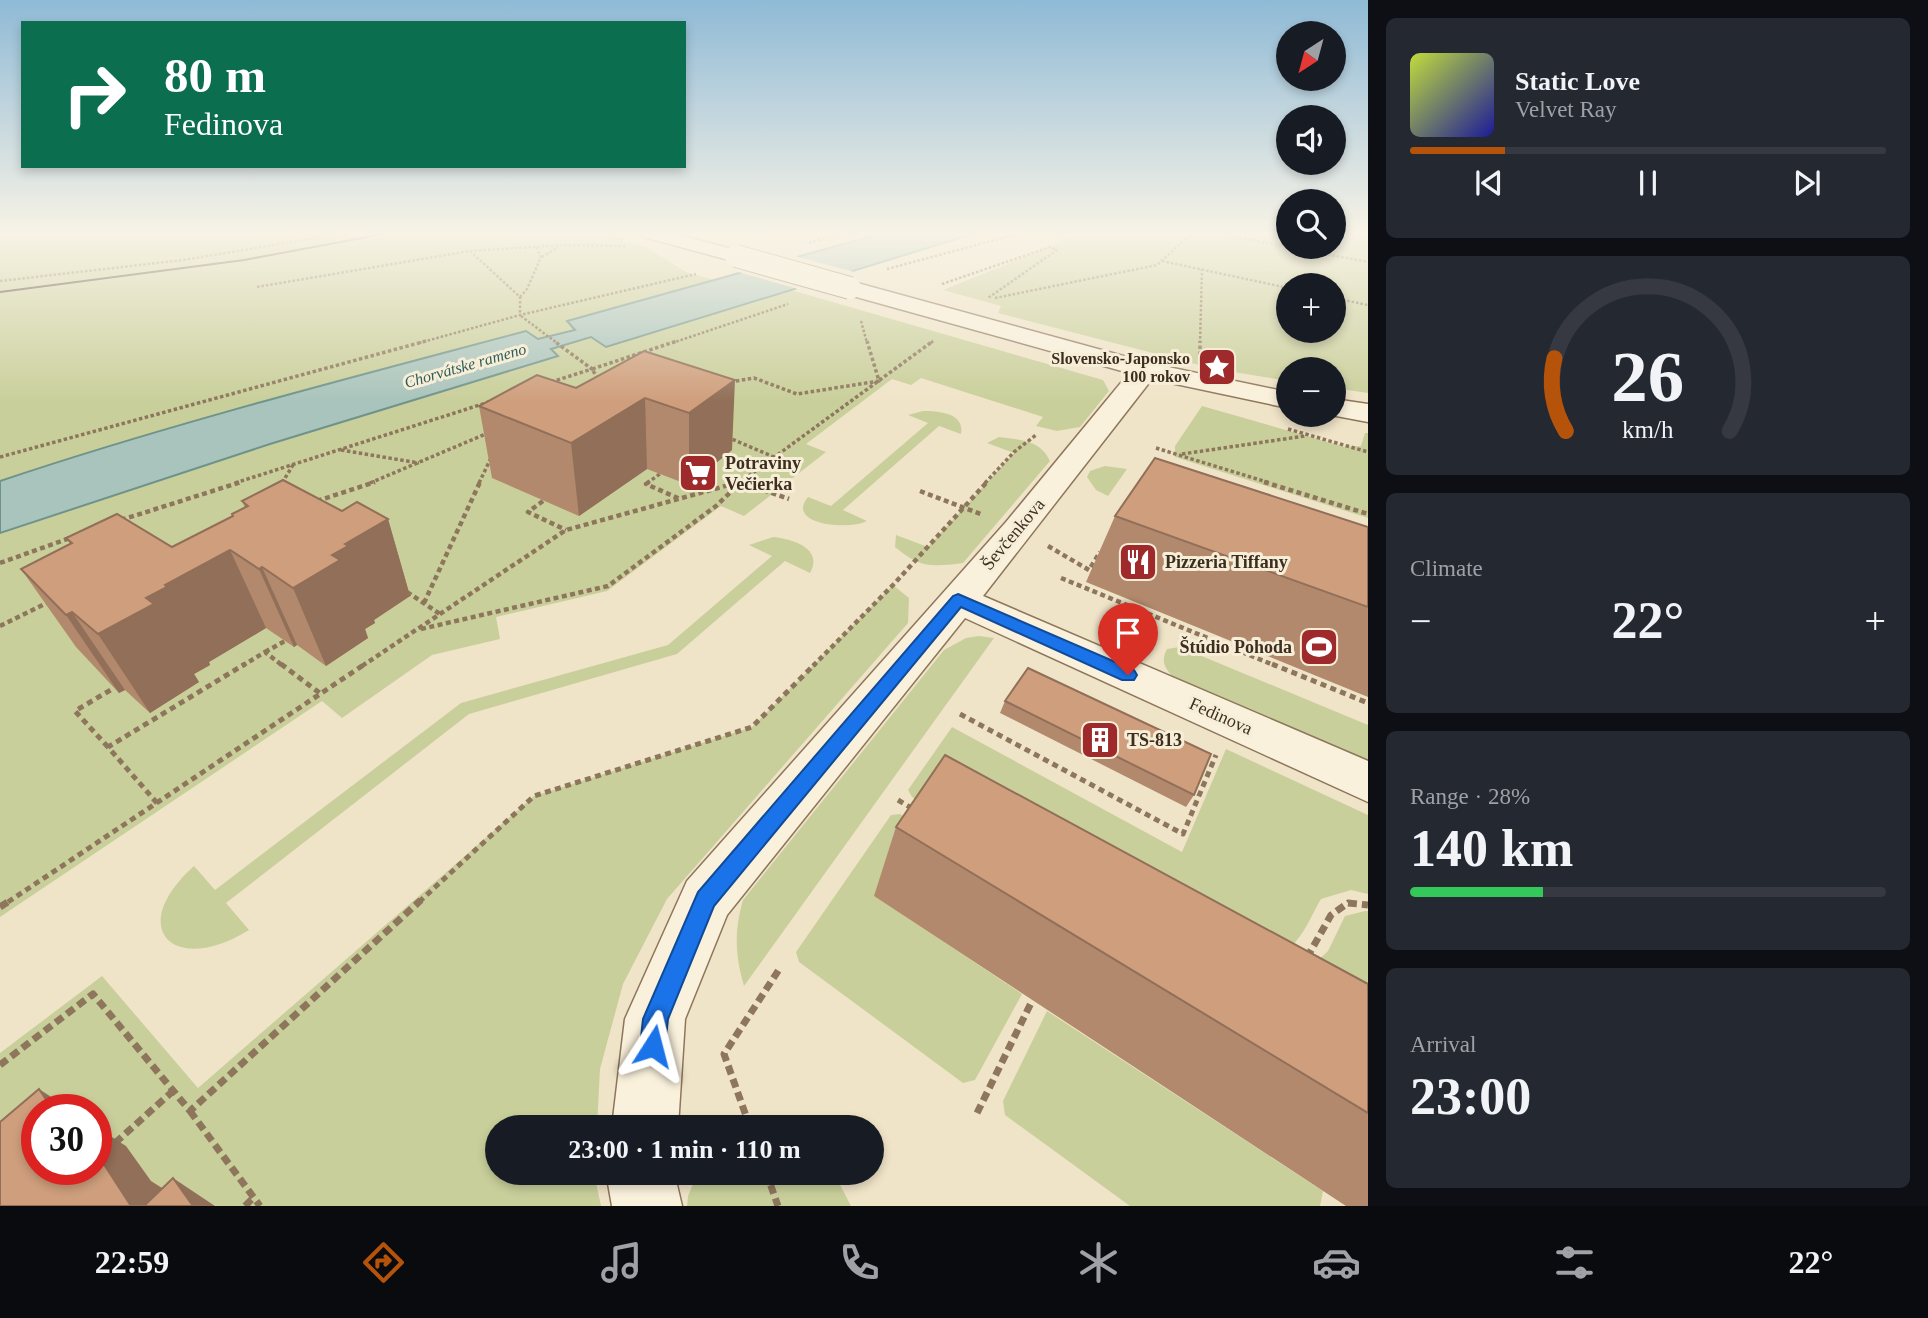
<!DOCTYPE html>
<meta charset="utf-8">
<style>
body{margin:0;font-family:"Times New Roman",serif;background:#242831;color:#f1f3f6;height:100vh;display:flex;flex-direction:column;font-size:26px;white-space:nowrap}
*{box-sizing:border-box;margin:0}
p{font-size:23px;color:#9ea1a6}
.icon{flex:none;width:38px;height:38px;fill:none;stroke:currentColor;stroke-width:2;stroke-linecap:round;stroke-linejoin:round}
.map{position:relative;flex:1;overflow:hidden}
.panel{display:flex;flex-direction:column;gap:18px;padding:18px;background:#0d0f14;width:560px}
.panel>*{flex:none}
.guide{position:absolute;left:21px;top:21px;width:665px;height:147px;border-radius:0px;box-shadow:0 4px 10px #0003;background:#0b6e4f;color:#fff;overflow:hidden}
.needle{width:46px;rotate:216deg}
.fabs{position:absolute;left:1276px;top:21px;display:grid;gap:14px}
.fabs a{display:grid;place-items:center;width:70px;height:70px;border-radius:50%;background:#171b24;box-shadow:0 4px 10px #0003;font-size:35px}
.speed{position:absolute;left:21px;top:1094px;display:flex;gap:14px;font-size:35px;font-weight:700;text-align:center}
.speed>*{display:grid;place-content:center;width:91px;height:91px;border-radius:50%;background:#171b24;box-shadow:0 4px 10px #0003;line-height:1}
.speed .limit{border:10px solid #d22;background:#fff;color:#111}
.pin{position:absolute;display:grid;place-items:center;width:60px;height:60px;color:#fff;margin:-72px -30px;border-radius:50% 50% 50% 0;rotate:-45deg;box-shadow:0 0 7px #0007}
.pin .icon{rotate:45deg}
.me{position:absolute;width:77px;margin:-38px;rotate:9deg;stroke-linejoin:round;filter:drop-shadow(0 0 5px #0008)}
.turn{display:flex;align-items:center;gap:24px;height:147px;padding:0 28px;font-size:32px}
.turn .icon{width:91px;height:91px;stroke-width:2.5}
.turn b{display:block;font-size:49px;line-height:60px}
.big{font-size:52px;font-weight:700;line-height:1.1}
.panel .card{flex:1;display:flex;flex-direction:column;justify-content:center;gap:10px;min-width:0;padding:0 24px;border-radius:10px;background:#242831}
.panel .dial{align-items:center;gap:0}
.dial svg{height:182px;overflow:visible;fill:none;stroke:#363941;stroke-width:7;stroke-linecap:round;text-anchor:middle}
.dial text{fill:#f1f3f6;stroke:none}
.song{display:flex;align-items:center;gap:21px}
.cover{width:84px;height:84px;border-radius:10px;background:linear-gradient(135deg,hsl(70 70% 55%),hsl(240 70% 35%))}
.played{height:7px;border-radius:4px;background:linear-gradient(90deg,#b45309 20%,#363941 20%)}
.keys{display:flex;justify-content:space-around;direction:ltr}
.heat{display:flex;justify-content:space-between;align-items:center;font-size:38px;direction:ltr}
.charge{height:10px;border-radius:5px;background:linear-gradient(90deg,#34c759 28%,#363941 0)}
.trip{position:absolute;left:485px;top:1115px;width:399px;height:70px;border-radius:35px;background:#171b24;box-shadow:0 4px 10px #0003;font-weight:700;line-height:70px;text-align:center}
.tab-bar{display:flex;height:112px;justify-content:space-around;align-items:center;background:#090b0e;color:#9ea1a6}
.tab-bar .icon{width:49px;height:49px}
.tab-bar .selected{color:#b45309}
.tab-bar b{font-size:32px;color:#f1f3f6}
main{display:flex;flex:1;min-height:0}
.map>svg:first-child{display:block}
.green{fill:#c9cf9b;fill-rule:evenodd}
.water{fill:#a9c4bc;stroke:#6f938a;stroke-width:2}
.pier{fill:#f0e4c8}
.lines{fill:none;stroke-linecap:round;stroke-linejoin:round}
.minor-casing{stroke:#8d765c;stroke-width:3}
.path-far4{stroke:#8d765c;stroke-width:2.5;stroke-dasharray:2.5 2;stroke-linecap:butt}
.path-far3{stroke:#8d765c;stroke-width:3.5;stroke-dasharray:3.5 2.5;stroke-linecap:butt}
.path-far2{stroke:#8d765c;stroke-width:4.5;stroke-dasharray:5 3.5;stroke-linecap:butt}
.path-far1{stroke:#8d765c;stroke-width:5;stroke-dasharray:6 4.5;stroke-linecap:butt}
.path{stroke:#8d765c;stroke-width:7;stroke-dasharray:9 5;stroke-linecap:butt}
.minor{fill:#faf1dc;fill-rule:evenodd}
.tram{stroke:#3d2e20;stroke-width:2}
.minor-bridge-casing{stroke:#8d765c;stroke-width:24;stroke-linecap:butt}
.minor-bridge{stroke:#faf1dc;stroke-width:22}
.wall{fill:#b2896c}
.shaded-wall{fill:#916f58}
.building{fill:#cf9f7d;stroke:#916f58;stroke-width:2}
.route{fill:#1a73e8;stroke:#114b97;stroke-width:2}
.labels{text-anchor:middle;stroke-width:6;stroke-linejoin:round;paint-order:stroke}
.far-poi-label{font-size:16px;font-weight:bold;fill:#3d2e20;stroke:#f7eed8;text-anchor:end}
.far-water-label{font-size:16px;font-style:italic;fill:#2f5d5a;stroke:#f7eed8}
.poi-label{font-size:18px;font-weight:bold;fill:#3d2e20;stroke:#f7eed8;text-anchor:start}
.street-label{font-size:18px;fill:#3d2e20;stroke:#f7eed8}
</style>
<main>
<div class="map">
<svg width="1368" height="1206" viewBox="0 0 1368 1206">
<rect width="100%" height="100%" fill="#f0e4c8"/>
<path class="green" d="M0 233H592L646 247 688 273 715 280 567 321 576 329 538 339 525 331C350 378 173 423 0 481Z
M1073 233H1288V247H1334V233L1368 235V393L1334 388V369H1288V381L1215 369 998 313 1001 306 943 290 1050 247ZM1288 285H1334V331H1288Z
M791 290 1103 380 1109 391 1080 427 1057 431 1036 426 1043 417 921 378 911 385 892 379 806 444 826 452 744 516 721 506 607 591 496 617 500 639 432 655 342 718 322 701 0 917V533L270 444 558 356 550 349 591 337 606 347Z
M1202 406 1345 447 1361 446 1365 433H1368V518L1175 457V446Z
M923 411C939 411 965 413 961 434L939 426 843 510 867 521C847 531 785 524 808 497L831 506 928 423 908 415Z
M999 437C1020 440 1040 439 1050 461L963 563C931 567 920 568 895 547L896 535 928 547 1014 453 987 443Z
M1105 466 1127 469 1108 496 1096 490 1087 477 1090 471Z
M773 537C792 539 824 548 810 573L785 561 677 654 469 714 226 903 249 930C173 977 125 928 194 866L215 890 461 703 668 645 772 556 749 545Z
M893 585 909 598 908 623 667 899 623 984 600 1069 597 1127H497V1172L594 1173 601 1206H0V1053L102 976 198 1088 534 796 752 727ZM37 1110H96V1169H37Z
M979 636 994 638 744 986C735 955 734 932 743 900L944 650 966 638Z
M1180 647 1368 725V764L1172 676C1164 667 1161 661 1167 649Z
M952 727 1182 852 1226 749 1368 815V894L1351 890 1321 899C1311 916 1305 933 1291 947L1182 955 912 797 908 790Z
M900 814 921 826 875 896 1022 994 975 1080 963 1083 799 962 796 952 891 815Z
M1365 911H1368V1065L1313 965 1328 951 1345 916Z
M1047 1011 1323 1191 1320 1206H1130L1005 1115 1003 1101Z
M698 1172 834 1173 851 1206H687L688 1196Z"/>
<path class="water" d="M883 233H976L606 347 591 337 551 349 558 356 270 444 0 533V481C173 423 350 378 526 331L538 339 575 330 567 321Z"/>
<path class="pier" d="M791 255 858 273 801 290 735 271Z"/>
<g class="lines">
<g class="minor-casing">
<path id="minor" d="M642 233H672L743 252 746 256 743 260 736 262 644 237Z
M850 281 1149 363 1288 392V408L1152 379 983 596 1368 761V802L965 618 727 915 685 1019 678 1127H612L625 1019 687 881 1006 522 1129 373 842 293 839 288 842 283Z
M1334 399 1368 404V422L1331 415H1334Z
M606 1172H674L682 1206H612Z"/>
</g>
<path class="path-far4" d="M600 233 623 240
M1213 233 1368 262
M809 243 840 233
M470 251 520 297V315
M542 257 558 247
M1162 261 1288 288
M887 269 1021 233
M0 281 183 260 346 233
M942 284 1050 247 1057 250 988 298
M257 287 470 251 562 245 626 246
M520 297 527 289 541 257 536 247
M995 298 1157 265 1192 233
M1334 298 1368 305
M521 316 557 343
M861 321 867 343
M419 343 520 315 696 274
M672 343 788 304
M931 343 934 340
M1200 343 1202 269"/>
<path class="path-far3" d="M1200 355V341
M598 379 592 369 677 341
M551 382 592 369 554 341
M730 382 754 378 797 394 879 381 867 341
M1288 429 1368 452
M727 437 774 457
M1156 448 1270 483
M341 450 419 463
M1182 454 1305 436
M0 457 426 341
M235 483 489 402
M282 483 293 465
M370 483 488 433
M479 483 491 458
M647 483 660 474
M735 483H748
M739 483 933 341
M985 483 1014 452 1036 435"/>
<path class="path-far2" d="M649 482 646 484 680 499
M1264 482 1368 514
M280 486 283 482
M920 491 983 515
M317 501 375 482
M543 501 528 512 566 530
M121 520 241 482
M1048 546 1089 570 1100 552
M0 563 70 538
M1061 578 1276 666
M407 592 440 614
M424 603 480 482
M0 626 51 601
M421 629 608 586 716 506 741 482
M265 652 285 641
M242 666 265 652 283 666
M362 666 566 530 740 482 789 499
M813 666 893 585 987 482"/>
<path class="path-far1" d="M281 664 321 694
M1272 664 1368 703
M960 714 1183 834 1216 755
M108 747 75 711 114 688
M898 800 913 809
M157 803 108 747 245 664
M8 902 365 664
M419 902 534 796 752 727 815 664"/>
<path class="path" d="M0 907 11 900
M1305 956 1309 954 1331 915 1348 903 1368 905
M0 1065 93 994 190 1111 421 900
M190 1111 260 1206
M977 1113 1032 1001
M750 1127 724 1054 780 968
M115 1143 173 1091
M766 1172 778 1206
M245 1206 254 1197"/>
<use href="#minor" class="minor"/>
<path class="tram" d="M0 292 244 260 389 233"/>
<g class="minor-bridge-casing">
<path id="minor-bridge" d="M736 256 850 288"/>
</g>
<use href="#minor-bridge" class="minor-bridge"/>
</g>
<path class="wall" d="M644 351 732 450 689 485 647 469 579 516 492 478 479 406 576 388Z
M242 501 342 511 388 519 410 596 374 620 375 623 365 629 368 638 326 666 297 645 294 647 266 628 209 662 210 665 194 674 199 682 150 713 125 690 119 693 76 647 21 569 70 544 66 538 172 547 233 516 245 508Z
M1115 516 1368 527V697L1086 582Z
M1005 701 1194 795 1186 807 1000 713Z
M896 827 1368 984V1206H1346L874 896Z"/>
<path class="shaded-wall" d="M735 380 732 450 689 485V413Z
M645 398 647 469 579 516 571 443Z
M388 519 410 596 374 620 375 623 365 629 368 638 326 666 293 588 345 544Z
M230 550 266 628 209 662 210 665 194 674 199 682 150 713 98 634 165 585Z
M262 567 297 645 294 647 259 569Z
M72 612 125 690 119 693 66 615Z
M39 1089 71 1110H53Z
M96 1127 126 1146 151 1181 173 1195 181 1206H131L96 1159Z
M173 1178 215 1206H193Z"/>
<path class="building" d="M644 351 735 380 689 413 645 398 571 443 479 406 537 375 576 388Z
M1155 458 1368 527V607L1115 516Z
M283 480 342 511 357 502 388 519 345 544 348 546 332 555 340 560 293 588 262 567 259 569 230 550 165 585 167 587 146 598 154 604 98 634 72 612 66 615 21 569 72 543 66 538 117 514 172 547 233 516 232 514 248 506 242 501Z
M1028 668 1211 754 1194 795 1005 701Z
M945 755 1368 984V1113L896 827Z
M39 1089 53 1110H37V1169H96V1152L131 1206H0V1122Z
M173 1178 193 1206H144Z"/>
<linearGradient id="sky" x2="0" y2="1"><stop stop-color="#8fbad6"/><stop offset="0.58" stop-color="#f8f3e6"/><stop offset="1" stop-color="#f8f3e6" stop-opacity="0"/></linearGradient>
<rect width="1368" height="402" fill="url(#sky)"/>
<path class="route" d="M958 594 1134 670 1137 675 1134 680H1122L961 607 714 906 668 1019 665 1046 662 1055 653 1059 644 1055 640 1046 643 1019 698 892 953 596Z"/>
<defs>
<g id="sight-square" transform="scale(2.0125)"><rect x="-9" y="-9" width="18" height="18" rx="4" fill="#9e2a2b" stroke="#f7eed8"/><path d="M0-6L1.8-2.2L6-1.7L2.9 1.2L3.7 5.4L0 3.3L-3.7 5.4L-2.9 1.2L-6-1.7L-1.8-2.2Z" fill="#fff"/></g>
<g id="supermarket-square" transform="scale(2.0125)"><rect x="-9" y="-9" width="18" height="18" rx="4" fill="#9e2a2b" stroke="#f7eed8"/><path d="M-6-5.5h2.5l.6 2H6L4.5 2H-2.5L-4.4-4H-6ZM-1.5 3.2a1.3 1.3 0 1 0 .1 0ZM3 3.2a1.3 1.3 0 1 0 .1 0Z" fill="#fff"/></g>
<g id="restaurant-square" transform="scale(2.0125)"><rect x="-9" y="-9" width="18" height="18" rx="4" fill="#9e2a2b" stroke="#f7eed8"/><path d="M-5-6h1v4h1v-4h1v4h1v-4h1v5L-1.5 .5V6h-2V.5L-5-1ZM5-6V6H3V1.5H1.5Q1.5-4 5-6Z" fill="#fff"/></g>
<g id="stadium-square" transform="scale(2.0125)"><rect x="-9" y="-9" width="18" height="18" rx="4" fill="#9e2a2b" stroke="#f7eed8"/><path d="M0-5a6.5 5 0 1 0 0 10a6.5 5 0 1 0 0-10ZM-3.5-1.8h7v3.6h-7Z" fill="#fff"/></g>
<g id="building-square" transform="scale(2.0125)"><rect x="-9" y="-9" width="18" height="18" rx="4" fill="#9e2a2b" stroke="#f7eed8"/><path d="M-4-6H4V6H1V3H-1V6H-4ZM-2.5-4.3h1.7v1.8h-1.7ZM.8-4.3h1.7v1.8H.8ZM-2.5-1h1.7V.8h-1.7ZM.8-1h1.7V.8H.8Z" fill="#fff"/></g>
</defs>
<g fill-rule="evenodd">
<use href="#sight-square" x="1217" y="367"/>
<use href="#supermarket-square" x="698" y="473"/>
<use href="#restaurant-square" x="1138" y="562"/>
<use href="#stadium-square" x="1319" y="647"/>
<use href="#building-square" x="1100" y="740"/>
</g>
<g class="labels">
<g class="far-poi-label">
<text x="1190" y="364">Slovensko-Japonsko<tspan x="1190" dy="18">100 rokov</tspan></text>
</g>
<g class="far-water-label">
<text transform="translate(465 365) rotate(-16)" y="6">Chorvátske rameno</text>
</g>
<g class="poi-label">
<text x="725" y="469">Potraviny<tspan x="725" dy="21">Večierka</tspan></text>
<text x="1165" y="568">Pizzeria Tiffany</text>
<text x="1292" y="653" text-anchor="end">Štúdio Pohoda</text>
<text x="1127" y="746">TS-813</text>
</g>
<g class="street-label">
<text transform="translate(1013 534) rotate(-50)" y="6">Ševčenkova</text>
<text transform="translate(1221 716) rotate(24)" y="6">Fedinova</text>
</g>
</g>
</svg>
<div class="fabs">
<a><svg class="needle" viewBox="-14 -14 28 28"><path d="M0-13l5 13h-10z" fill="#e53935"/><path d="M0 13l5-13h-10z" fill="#9ea1a6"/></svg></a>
<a><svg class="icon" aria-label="sound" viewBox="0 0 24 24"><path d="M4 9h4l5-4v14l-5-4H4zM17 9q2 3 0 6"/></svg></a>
<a><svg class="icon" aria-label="search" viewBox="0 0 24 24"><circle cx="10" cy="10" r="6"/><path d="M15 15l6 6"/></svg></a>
<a>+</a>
<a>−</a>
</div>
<div class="speed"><div class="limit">30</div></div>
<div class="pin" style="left:1128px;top:675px;background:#d93025"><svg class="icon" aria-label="arrive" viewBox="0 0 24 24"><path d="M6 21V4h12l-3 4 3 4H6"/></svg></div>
<svg class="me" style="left:653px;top:1046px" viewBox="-20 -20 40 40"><path d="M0-17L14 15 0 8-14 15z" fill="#1a73e8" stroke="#fff" stroke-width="4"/></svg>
<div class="trip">23:00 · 1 min · 110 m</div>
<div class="guide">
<div class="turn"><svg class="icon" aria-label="right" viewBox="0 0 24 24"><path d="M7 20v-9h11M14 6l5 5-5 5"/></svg><div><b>80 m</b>Fedinova</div></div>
</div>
</div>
<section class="panel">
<div class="card">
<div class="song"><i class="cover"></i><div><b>Static Love</b><p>Velvet Ray</p></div></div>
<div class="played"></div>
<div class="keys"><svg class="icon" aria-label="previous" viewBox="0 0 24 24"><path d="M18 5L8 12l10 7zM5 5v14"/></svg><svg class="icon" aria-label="pause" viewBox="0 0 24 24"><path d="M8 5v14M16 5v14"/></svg><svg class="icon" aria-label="next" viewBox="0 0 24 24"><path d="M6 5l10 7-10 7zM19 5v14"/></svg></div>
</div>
<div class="card dial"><svg viewBox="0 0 100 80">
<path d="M14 69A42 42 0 1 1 86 69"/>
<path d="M14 69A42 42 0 0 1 9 37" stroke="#b45309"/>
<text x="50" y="56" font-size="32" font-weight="700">26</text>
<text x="50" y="72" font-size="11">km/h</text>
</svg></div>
<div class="card"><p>Climate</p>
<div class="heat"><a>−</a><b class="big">22°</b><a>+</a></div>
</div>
<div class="card"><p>Range · 28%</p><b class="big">140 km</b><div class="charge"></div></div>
<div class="card"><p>Arrival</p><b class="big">23:00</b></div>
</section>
</main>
<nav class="tab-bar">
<b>22:59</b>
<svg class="icon selected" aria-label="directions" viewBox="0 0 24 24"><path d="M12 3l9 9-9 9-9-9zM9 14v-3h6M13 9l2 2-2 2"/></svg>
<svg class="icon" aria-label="music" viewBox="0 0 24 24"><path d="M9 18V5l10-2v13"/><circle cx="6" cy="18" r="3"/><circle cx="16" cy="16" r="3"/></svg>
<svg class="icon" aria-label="phone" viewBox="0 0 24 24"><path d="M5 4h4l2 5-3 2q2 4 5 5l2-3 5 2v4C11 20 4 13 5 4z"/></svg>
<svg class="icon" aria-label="climate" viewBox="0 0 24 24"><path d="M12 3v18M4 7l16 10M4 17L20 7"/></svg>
<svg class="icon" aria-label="car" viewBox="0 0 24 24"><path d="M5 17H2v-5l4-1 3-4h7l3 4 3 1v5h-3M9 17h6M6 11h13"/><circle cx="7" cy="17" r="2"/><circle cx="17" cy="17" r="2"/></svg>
<svg class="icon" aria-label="filters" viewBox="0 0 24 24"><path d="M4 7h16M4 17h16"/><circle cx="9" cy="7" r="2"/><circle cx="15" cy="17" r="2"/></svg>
<b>22°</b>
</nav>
